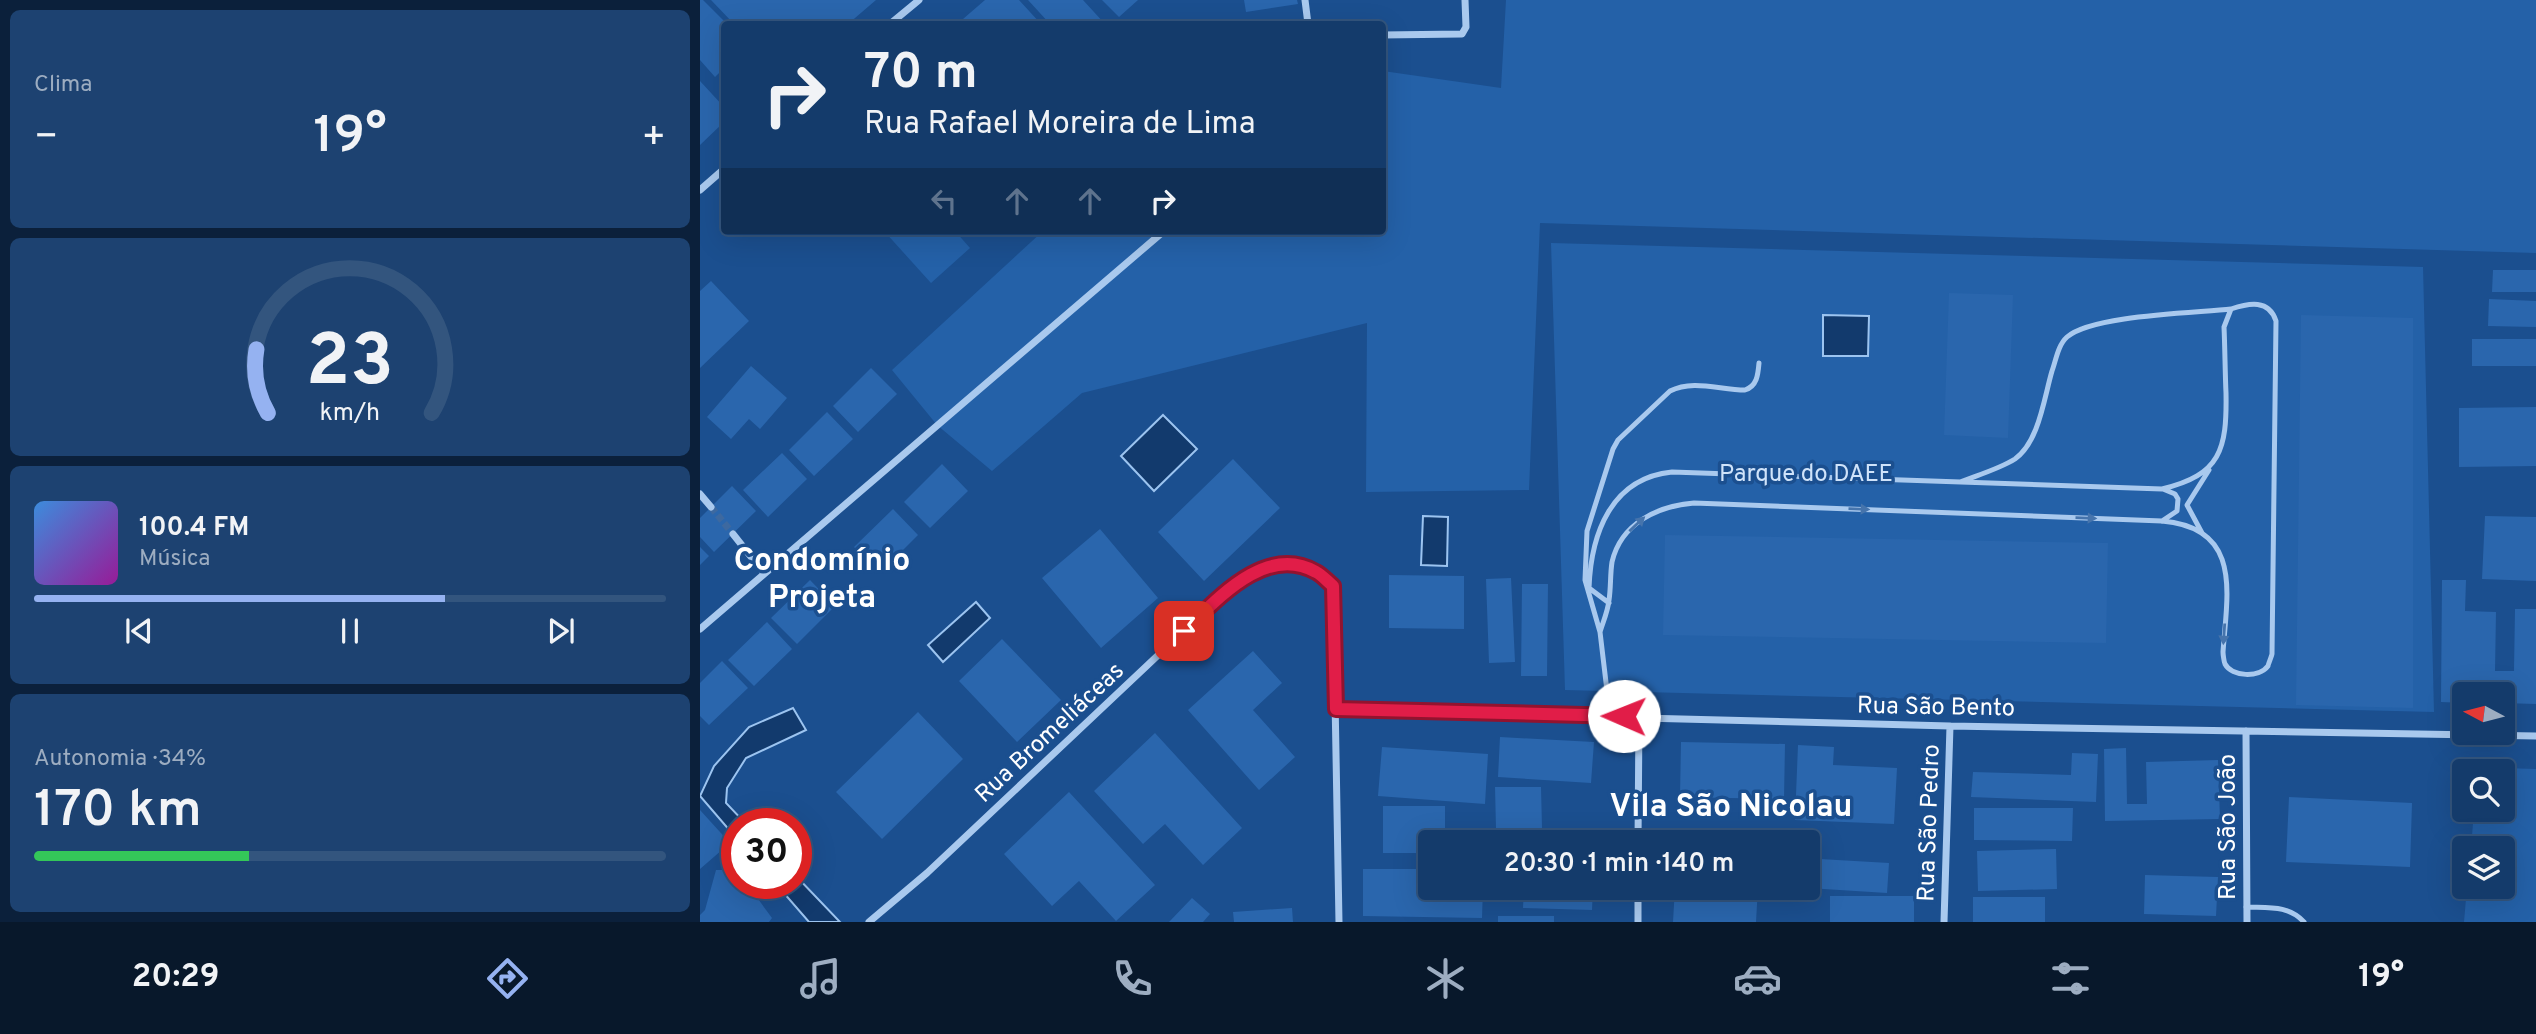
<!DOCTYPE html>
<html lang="pt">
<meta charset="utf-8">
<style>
body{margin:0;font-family:Overpass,sans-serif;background:#1d4271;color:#f1f3f6;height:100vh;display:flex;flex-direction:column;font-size:26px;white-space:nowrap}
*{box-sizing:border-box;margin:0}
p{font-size:23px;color:#9dadc1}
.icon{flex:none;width:38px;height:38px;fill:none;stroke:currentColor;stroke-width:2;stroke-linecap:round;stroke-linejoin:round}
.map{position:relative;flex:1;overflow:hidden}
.drawer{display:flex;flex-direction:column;gap:10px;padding:10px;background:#0b203b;width:700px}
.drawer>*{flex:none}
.guide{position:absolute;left:21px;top:21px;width:665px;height:214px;border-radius:7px;box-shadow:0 7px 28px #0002,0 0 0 2px #33557e;background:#143b6b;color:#f1f3f6;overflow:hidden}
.needle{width:46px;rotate:277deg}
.controls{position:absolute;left:1752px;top:682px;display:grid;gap:14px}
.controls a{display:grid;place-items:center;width:63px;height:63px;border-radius:7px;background:#143b6b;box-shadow:0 7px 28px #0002,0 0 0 2px #33557e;font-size:35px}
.speed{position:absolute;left:21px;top:808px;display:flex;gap:14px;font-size:35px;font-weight:700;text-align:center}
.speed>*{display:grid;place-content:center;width:91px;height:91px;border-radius:50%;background:#143b6b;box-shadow:0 7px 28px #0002,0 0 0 2px #33557e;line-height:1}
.speed .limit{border:10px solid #d22;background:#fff;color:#111}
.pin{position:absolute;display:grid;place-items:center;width:60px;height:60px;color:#fff;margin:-30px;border-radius:14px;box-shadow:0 4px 10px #0006}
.me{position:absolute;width:77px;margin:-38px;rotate:271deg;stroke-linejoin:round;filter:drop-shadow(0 0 5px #0008)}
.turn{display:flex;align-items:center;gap:24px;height:147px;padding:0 28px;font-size:32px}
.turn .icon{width:91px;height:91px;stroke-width:2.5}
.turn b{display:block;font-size:49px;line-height:60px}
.lanes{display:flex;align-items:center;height:66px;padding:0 28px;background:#0003;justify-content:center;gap:35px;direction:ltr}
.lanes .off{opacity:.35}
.big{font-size:52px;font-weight:600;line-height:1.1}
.drawer .widget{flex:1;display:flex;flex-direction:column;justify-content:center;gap:10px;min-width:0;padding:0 24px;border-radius:10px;background:#1d4271}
.drawer .dial{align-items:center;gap:0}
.dial svg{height:182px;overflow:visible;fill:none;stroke:#33557e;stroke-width:7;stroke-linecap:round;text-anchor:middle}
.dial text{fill:#f1f3f6;stroke:none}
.song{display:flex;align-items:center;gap:21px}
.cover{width:84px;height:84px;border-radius:10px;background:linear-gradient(135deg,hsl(210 70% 55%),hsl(300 70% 35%))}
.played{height:7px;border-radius:4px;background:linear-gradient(90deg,#95b2f1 65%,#33557e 65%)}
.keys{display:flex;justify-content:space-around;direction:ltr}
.heat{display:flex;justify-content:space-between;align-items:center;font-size:38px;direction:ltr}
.charge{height:10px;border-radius:5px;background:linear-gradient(90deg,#34c759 34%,#33557e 0)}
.trip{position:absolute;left:718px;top:830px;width:402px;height:70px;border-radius:7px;background:#143b6b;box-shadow:0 7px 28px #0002,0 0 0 2px #33557e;font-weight:600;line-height:70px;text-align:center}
.tab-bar{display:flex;height:112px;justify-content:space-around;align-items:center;background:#08182b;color:#9dadc1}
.tab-bar .icon{width:49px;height:49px}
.tab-bar .on{color:#95b2f1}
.tab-bar b{font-size:32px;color:#f1f3f6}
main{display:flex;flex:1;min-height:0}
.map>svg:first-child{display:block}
.green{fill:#2461a8}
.water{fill:#123a6d;stroke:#9cc4f0;stroke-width:2}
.building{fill:#2a66ad}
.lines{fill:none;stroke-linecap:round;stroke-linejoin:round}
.minor-tunnel{stroke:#3d69a0;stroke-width:7;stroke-dasharray:7 3.5;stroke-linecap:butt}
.service{stroke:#a9c9ee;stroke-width:5}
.minor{stroke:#a9c9ee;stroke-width:7}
.oneway{fill:#4674ac}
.route-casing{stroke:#92132f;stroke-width:18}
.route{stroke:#e11d48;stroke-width:12}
.labels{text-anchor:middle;stroke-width:7;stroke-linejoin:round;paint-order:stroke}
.park-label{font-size:24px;fill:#cfe3fa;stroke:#1b4f8f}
.street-label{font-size:24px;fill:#fff;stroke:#1b4f8f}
.district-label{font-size:32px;font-weight:bold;fill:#fff;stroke:#1b4f8f}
</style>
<main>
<section class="drawer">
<div class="widget"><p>Clima</p>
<div class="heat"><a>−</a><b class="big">19°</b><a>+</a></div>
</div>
<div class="widget dial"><svg viewBox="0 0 100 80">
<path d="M14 69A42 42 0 1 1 86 69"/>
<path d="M14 69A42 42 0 0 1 9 41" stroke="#95b2f1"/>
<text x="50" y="56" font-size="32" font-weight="700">23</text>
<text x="50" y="72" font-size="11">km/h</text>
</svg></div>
<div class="widget">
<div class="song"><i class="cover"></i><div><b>100.4 FM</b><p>Música</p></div></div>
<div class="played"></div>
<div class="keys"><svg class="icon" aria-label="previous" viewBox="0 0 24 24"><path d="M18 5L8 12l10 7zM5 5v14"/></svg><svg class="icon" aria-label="pause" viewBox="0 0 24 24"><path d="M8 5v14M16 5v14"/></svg><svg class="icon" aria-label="next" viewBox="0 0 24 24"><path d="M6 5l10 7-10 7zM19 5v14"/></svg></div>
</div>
<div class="widget"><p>Autonomia · 34%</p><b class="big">170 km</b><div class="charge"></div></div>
</section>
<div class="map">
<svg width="1836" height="922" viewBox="0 0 1836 922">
<rect width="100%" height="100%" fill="#1b4f8f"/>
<path class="green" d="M806 0H1836V253L840 223 829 490 666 492 667 323 382 393 292 471 237 425 192 370 343 231H682L683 71 801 88Z
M184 231H255L270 248 231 283Z
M851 243 1723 267 1734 712 865 690Z
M1804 768 1836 769V922H1764L1767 887H1802V849H1771L1774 810H1802V772H1797Z"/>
<path class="water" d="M1123 315 1169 316 1168 356H1123Z
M463 415 497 449 454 491 421 456Z
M723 516 748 517 747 566 721 565Z
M276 602 290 618 243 662 228 645Z
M93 708 106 730 46 758 27 788 26 803 46 824H37V839L0 796 14 766 49 727Z
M96 876 140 922H109L76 884H96Z"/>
<path class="building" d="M0 0H3L27 24H24V68L15 77 0 60Z
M11 0H176L148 24H34Z
M285 0H319L341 24H268L263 19Z
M328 0H383L405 24H350Z
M402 0H438L419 17Z
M544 0H597L598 4 546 12Z
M0 81 24 107V122L0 145Z
M1793 270H1836V292H1792Z
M11 281 49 321 0 368V291Z
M1249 293 1313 295 1308 438 1244 435Z
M1789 299 1836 301V327L1788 326Z
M1601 315 1713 318V708L1596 705Z
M1772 339H1836V366H1772Z
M51 366 87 398 60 429 49 419 31 439 7 417Z
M171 368 197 394 158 432 133 406Z
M1836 407V466L1759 467V408Z
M127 412 153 439 114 476 89 450Z
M82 453 107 479 68 517 43 490Z
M533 459 580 508 504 581 458 532Z
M242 464 268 491 230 528 204 502Z
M32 486 56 511 14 552 0 537V518Z
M193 509 218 535 180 573 154 547Z
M1785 516 1836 517V581L1782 579Z
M400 529 458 598 401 648 342 578Z
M965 535 1408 543 1406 643 963 635Z
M0 547 9 556 0 565Z
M689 575 764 576V629L689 628Z
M811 578 815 662 789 663 786 579Z
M110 580 135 606 97 644 71 618Z
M1742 580H1766L1765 611 1796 612 1795 671H1814L1815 609H1836V704L1802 703V695H1764V703L1741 702Z
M822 584H848L847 676H821Z
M67 622 92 649 54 686 28 660Z
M302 639 361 700 317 742 259 681Z
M553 651 582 683 553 710 595 757 559 790 488 710Z
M22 661 48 688 9 725 0 716V683Z
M218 712 263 759 182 839 136 792Z
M455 733 542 828 503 865 465 824 443 844 394 791Z
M800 737 894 742 891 783 798 777Z
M981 742 1085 744 1084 799 980 797Z
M1098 745 1134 747 1133 765 1197 768 1194 824 1095 820Z
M682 747 788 754 785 804 678 796Z
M1426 748 1427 804H1447L1446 762 1518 760 1520 819 1405 821 1404 749Z
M1372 753 1398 754 1396 802 1271 797 1273 772 1371 775Z
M795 787H841L842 828 796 829Z
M369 792 455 885 416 921 379 881 352 906 304 854Z
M1589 797 1712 803 1710 867 1586 862Z
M683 806H745V842H730V853H683Z
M1274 808H1373L1372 841 1274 840Z
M0 810 30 843 0 869Z
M1089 833 1122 836 1120 859 1189 863 1187 893 1108 888V842H1089Z
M851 837 903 840V842H851Z
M1356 849 1357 889 1278 891 1277 851Z
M663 869H730V887H783L782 918 663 916Z
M16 870H37V884H47L72 918 69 922H0V915L5 910Z
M1445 875 1518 877 1516 916 1444 914Z
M824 887H893L892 910 823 908Z
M975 887H1058L1056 922H973Z
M1130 896H1214V922H1130Z
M1273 897H1345V922H1273Z
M492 898 510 914 503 922H469Z
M592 908 593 922H534L533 912Z
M798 916H854V922H798Z"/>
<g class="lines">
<path class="minor-tunnel" d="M11 507 33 534"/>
<path class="service" d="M1260 482C1278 475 1299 469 1315 459 1339 442 1344 398 1352 371 1356 360 1358 345 1367 337 1392 315 1495 313 1531 309
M1462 521 1477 511 1478 499 1475 494 1463 489
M1502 533 1487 505 1509 470
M889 588C891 534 911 478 972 472L1462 489C1521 475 1527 449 1526 393 1525 371 1525 349 1524 327L1531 309C1549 303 1569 299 1576 321L1572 654C1572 655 1568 665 1568 666 1559 678 1532 677 1525 664 1524 662 1523 654 1523 652 1527 594 1543 528 1462 521L994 503C958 506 921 523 912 562 910 575 911 588 909 600 908 611 903 622 900 632
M889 588 909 603
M910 716 900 632 885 580 887 531 913 449 918 440 970 391C993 379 1020 390 1045 390 1057 386 1058 375 1059 363
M1546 907C1569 908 1588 905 1604 922"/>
<path class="minor" d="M605 0 608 24
M190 24 219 0
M682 35 762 34 766 27 765 0
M0 190 24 169
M0 494 11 507
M33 534 64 573
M0 629 464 231
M636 710 1250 726 1836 736
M1546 731 1547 922
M938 842 939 717
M169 922 227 873 523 594C549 574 582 553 615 571 621 575 627 581 633 586L639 922
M938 922V887
M1244 922 1250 726"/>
</g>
<defs><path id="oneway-solid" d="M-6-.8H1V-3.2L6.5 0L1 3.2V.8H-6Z" transform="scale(1.75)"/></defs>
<g class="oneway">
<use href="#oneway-solid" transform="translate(1159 509) rotate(2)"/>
<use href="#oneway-solid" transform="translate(1386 518) rotate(2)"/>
<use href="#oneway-solid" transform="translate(937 524) rotate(-43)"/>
<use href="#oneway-solid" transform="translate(1524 634) rotate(94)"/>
</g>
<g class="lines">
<g class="route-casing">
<path id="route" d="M484 631C516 601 565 543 616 572 622 575 627 581 633 586L636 709 924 716"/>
</g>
<use href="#route" class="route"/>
</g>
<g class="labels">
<g class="park-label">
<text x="1106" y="481">Parque do DAEE</text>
</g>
<g class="street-label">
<text transform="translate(1236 706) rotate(1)" y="8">Rua São Bento</text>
<text transform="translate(349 732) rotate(-43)" y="8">Rua Bromeliáceas</text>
<text transform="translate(1228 823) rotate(-88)" y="8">Rua São Pedro</text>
<text transform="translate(1527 827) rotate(-90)" y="8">Rua São João</text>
</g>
<g class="district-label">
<text x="122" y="570">Condomínio<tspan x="122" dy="37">Projeta</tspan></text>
<text x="1031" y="816">Vila São Nicolau</text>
</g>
</g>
</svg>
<div class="controls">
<a><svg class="needle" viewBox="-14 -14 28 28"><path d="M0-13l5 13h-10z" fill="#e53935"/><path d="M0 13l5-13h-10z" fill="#9dadc1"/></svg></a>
<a><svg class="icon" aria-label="search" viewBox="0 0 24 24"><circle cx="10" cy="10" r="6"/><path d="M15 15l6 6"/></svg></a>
<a><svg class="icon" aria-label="layers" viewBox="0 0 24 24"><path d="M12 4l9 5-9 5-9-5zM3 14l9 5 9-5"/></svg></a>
</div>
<div class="speed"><div class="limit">30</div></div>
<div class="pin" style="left:484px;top:631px;background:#d93025"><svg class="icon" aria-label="arrive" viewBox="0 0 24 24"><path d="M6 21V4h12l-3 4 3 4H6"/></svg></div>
<svg class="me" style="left:924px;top:716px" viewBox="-20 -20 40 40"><circle r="19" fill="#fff"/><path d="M0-13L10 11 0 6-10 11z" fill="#e11d48"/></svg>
<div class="trip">20:30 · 1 min · 140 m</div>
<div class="guide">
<div class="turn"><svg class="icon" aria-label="right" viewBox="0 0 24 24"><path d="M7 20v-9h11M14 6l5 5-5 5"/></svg><div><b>70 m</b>Rua Rafael Moreira de Lima</div></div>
<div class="lanes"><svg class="icon off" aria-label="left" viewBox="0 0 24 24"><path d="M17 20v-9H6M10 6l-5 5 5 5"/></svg><svg class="icon off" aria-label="ahead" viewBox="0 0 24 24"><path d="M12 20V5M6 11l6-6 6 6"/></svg><svg class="icon off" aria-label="ahead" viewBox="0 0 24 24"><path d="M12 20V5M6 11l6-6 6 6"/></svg><svg class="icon" aria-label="right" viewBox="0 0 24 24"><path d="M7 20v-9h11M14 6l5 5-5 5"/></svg></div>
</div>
</div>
</main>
<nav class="tab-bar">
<b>20:29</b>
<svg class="icon on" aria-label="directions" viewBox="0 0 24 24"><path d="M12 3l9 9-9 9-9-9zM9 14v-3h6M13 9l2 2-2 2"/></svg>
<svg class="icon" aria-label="music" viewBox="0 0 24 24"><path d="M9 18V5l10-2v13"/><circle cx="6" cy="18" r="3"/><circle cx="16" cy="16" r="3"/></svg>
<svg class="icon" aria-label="phone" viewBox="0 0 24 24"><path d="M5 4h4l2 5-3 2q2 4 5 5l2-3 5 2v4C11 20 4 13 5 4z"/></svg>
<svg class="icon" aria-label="climate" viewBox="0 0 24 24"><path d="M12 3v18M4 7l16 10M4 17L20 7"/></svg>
<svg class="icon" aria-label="car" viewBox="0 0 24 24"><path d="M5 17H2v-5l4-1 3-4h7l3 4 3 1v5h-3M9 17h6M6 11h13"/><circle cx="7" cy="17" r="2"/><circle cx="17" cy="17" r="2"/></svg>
<svg class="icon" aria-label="filters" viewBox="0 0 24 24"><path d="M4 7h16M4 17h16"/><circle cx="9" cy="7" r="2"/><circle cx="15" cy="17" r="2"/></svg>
<b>19°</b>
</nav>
